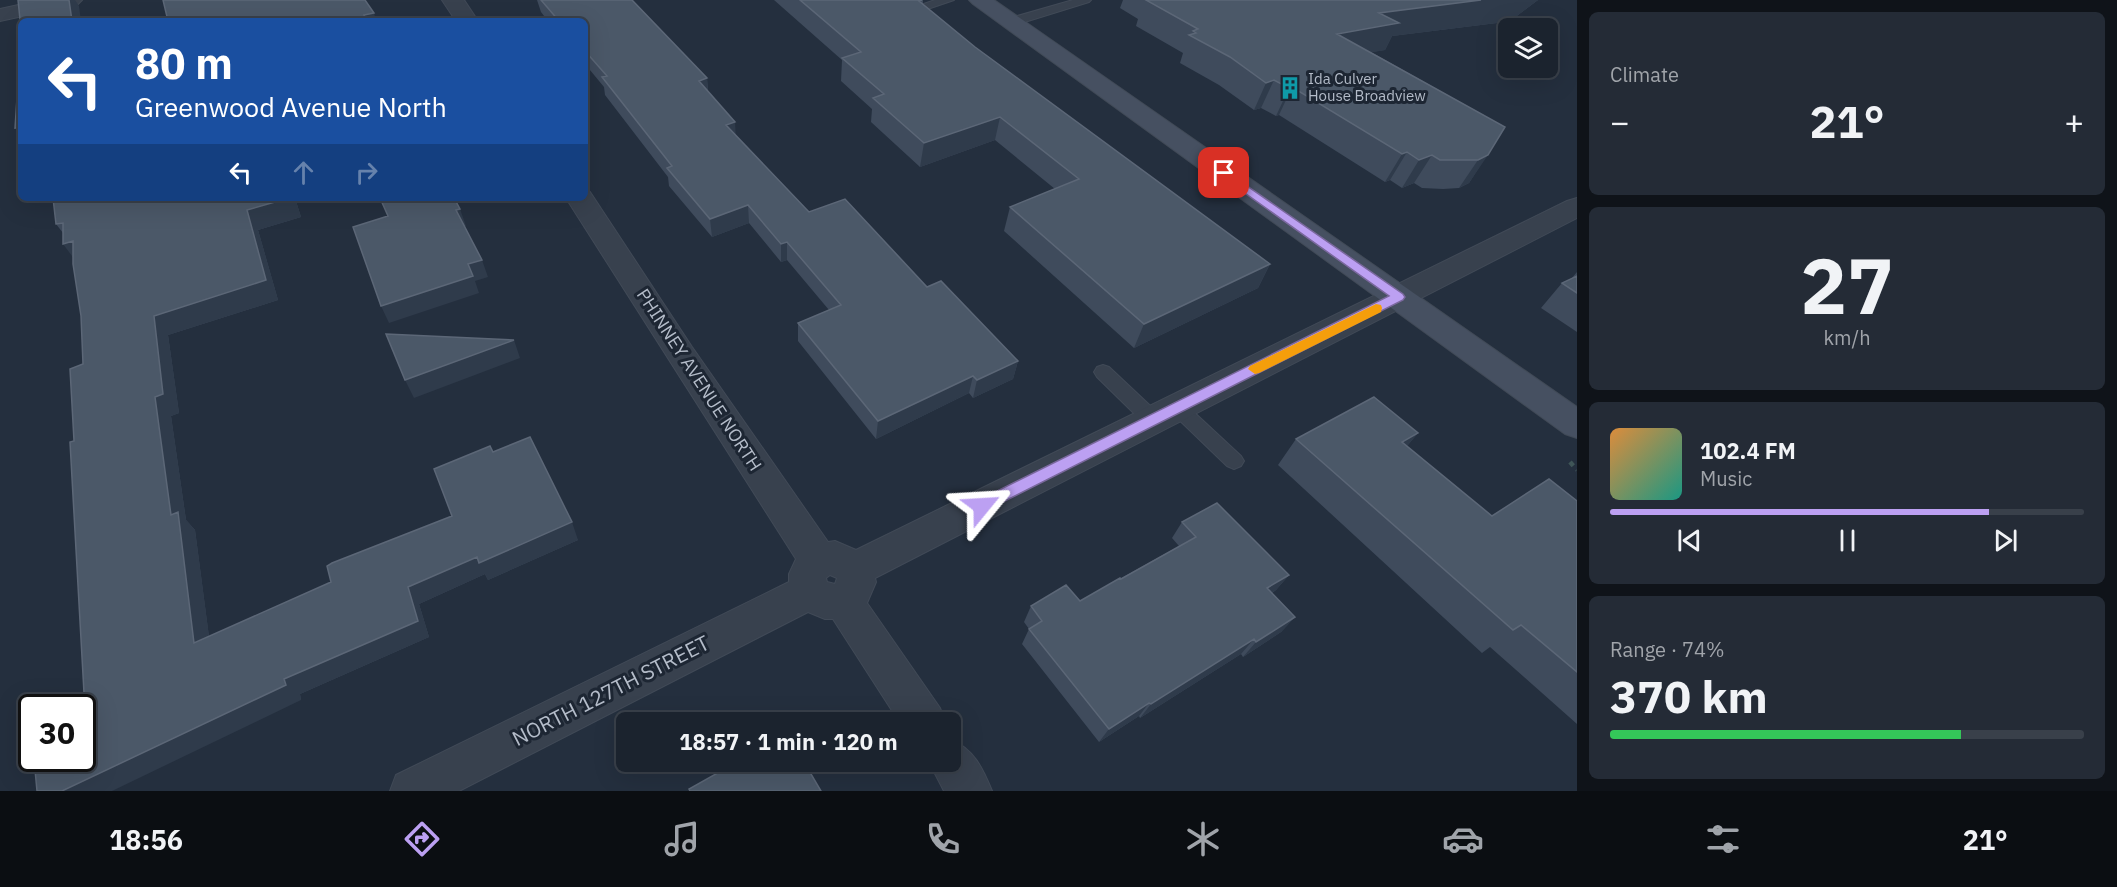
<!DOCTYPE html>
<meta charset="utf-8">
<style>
body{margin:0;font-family:"IBM Plex Sans",sans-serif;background:#242b36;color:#f1f3f6;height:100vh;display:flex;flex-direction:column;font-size:22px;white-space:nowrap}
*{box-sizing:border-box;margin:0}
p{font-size:20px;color:#a0a4aa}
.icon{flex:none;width:33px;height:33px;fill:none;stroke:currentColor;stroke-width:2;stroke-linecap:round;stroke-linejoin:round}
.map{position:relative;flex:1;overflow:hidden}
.panel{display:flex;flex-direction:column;gap:12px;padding:12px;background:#0f1319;width:540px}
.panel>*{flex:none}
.banner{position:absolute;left:18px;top:18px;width:570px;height:183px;border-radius:9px;box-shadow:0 6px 24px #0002,0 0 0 2px #39404a;background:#1a4fa0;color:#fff;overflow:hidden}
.fabs{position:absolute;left:1498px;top:18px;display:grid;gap:12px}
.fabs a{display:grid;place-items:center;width:60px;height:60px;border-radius:9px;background:#1b232e;box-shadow:0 6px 24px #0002,0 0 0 2px #39404a;font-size:30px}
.speed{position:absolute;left:18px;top:694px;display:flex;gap:12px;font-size:30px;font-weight:700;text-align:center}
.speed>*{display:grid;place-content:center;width:78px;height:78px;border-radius:50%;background:#1b232e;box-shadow:0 6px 24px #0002,0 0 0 2px #39404a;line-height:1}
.speed .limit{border:3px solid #111;border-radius:9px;background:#fff;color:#111}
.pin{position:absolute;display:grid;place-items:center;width:51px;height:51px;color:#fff;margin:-26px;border-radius:12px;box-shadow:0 3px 9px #0006}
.me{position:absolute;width:66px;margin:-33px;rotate:63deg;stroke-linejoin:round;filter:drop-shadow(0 0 4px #0008)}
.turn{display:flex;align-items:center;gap:21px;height:126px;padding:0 18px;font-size:27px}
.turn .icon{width:78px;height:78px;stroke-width:2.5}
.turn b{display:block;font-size:42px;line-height:51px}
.lanes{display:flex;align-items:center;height:57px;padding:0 18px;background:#0003;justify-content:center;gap:30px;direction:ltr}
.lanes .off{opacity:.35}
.big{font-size:45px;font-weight:700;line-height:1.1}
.panel .tile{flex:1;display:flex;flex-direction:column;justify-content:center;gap:9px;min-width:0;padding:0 21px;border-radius:9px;background:#242b36}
.panel .dial{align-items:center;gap:0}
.dial b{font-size:78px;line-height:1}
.song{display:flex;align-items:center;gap:18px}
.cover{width:72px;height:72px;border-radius:9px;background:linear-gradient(135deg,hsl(30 70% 55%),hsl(170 70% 35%))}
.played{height:6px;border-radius:3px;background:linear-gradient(90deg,#bca0f2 80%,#39404a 80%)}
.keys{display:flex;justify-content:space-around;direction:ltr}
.heat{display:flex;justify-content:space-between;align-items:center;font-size:33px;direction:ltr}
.charge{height:9px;border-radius:4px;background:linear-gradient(90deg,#34c759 74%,#39404a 0)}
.trip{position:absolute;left:616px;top:712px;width:345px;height:60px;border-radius:9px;background:#1b232e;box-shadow:0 6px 24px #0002,0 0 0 2px #39404a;font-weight:700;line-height:60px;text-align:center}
.dock{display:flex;height:96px;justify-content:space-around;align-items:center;background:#0b0e12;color:#a0a4aa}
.dock .icon{width:42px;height:42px}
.dock .current{color:#bca0f2}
.dock b{font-size:27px;color:#f1f3f6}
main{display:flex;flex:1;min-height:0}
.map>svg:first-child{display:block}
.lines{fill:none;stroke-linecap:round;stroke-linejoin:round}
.service-casing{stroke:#414a57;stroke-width:2}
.minor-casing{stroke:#414a57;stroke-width:2}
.tertiary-casing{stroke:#414a57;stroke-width:2}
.secondary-casing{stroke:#414a57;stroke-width:2}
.path{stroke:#3f5557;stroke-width:4.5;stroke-dasharray:5 5;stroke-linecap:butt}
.service{fill:#38414e;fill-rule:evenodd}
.minor{fill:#38414e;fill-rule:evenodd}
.tertiary{fill:#38414e;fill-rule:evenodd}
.secondary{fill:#465061;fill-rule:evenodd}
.wall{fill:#3f4b5c}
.shaded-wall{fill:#2f3b4b}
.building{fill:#4b5868;stroke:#5c6777;stroke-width:1.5}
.route{fill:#bca0f2;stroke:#7a689d;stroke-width:1.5}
.slow{fill:#f59e0b}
.labels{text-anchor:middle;stroke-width:6;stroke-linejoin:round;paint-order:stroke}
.far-poi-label{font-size:15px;fill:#b4bcc9;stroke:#1d2633;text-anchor:start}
.street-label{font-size:18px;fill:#b4bcc9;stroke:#1d2633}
.near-street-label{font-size:21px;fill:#b4bcc9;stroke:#1d2633}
</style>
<main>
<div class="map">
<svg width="1577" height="791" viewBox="0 0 1577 791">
<rect width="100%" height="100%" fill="#242f3e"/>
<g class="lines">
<g class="service-casing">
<path id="service" d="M935 0H954L907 16 901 12Z
M1073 0H1091L1089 2 1015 25 1011 26 1005 22 1007 19Z
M1103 365 1109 367 1160 415 1162 420 1160 425 1153 427 1146 425 1097 377 1094 372 1097 367Z
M1178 401 1184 403 1241 456 1244 461 1241 466 1234 469 1227 466 1172 413 1169 408 1172 403Z"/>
</g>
<g class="minor-casing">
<path id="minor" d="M442 0H464L478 21H456Z
M585 191 590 192 692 347 828 542 835 541 856 550 1567 201 1577 198V218L875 578 876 582 867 603 940 708 946 723H900L833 619H825L808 612 459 791H390L396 775 789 582V574L796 559 566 198H585ZM830 575 837 578 835 584 827 582 826 578Z
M951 740C974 749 983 769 992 791H944L929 762H951Z"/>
</g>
<g class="tertiary-casing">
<path id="tertiary" d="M41 0H82L78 4 0 21V9Z"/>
</g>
<g class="secondary-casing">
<path id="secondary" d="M969 0H994L1577 407V438L1565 434 973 4Z"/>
</g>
<path class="path" d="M1570 462 1577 470"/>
<use href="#service" class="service"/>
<use href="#minor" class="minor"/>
<use href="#tertiary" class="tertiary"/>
<use href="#secondary" class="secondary"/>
</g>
<path class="wall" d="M537 0H632L707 78 708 91 736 136 809 212 927 287 1018 361 1013 379 973 398 969 393 876 439 798 341V323L829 310 787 260 781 262 749 223 712 237 669 186 668 177 605 95 604 87 585 64V21H548L541 12Z
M774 0H923V5L975 47 1270 264 1258 288 1134 348 1004 231 1010 207 1055 189 995 140 920 167 871 122 872 109 841 81 842 60Z
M1123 0H1538L1514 18 1505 22 1392 36 1385 50 1371 52 1505 127 1469 183 1459 188 1443 189 1422 188 1414 183 1402 188 1390 180 1385 182 1279 115 1276 116 1261 108 1254 110 1219 85 1180 63 1183 53 1136 26 1138 19 1120 8Z
M53 198H295L301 217 258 230 278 300 168 335 179 413 171 416 186 520 195 530 209 637 331 582 452 516 493 452 578 540 488 580 485 574 419 604 429 637 300 694 301 700 84 693 74 441 83 364 81 316 73 257 63 233 56 224Z
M1577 272V332L1541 308 1562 283 1571 279Z
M1418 433 1407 446 1492 516 1577 501V724L1490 647 1482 653 1278 465 1296 439Z
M1182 522 1289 575 1276 590 1272 593 1295 617 1281 632 1243 657 1241 654 1140 718 1139 716 1099 742 1022 644 1029 629 1024 622 1031 606 1080 601 1179 546 1172 538Z"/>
<path class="shaded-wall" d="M69 0H75L79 6 81 21H72Z
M1481 0H1538L1514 18 1505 22 1392 36 1385 50 1324 61 1337 34 1379 13Z
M374 13 376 21H367L364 15Z
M707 78 708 96 699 81Z
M1274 80 1261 108 1254 110 1266 83Z
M1292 87 1279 115 1276 116 1289 88Z
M1000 117 995 140 920 167 924 143Z
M735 122 736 140 726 125Z
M21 127V136L15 128Z
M1407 152 1390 180 1385 182 1402 154Z
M1432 155 1414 183 1402 188 1419 160Z
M1488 155 1469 183 1459 188 1478 160Z
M289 198H295L301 217 258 230 278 300 168 335 179 413 171 416 186 520 195 530 212 659 194 643 171 515 155 397 154 316 247 210Z
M452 198H461L462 202 454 204Z
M748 205 749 223 712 237 710 219Z
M460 209 466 226 462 227 456 210Z
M73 241 78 264 63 244Z
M787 242V260L781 262V244Z
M482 260 488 277 475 281 479 293 389 323 381 306 468 264Z
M1270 264 1258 288 1134 348 1144 324Z
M514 340 520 358 414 398 405 380Z
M1018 361 1013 379 973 398 977 380Z
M973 376 969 393 876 439 878 421Z
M1418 433 1396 459 1402 442Z
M572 522 578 540 488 580 485 574 419 604 429 637 300 694 301 700 112 791H62L284 679 408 587 477 557Z
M1289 575 1276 590 1254 604 1267 588Z
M1295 617 1281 632 1243 657 1256 642Z
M1254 639 1241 654 1140 718 1151 704Z
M1149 703 1139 716 1099 742 1109 729Z"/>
<path class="building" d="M18 0H69L72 21H21V29Z
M163 0H365L374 13 364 15 367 21H168Z
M541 0H632L707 78 699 81 735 122 726 125 809 212 845 199 927 287 941 281 1018 361 977 380 973 376 878 421 798 323 841 305 787 242 781 244 748 205 710 219 667 168 672 166 602 77 607 76 585 51V21H559Z
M800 0H922L919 1 975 47 1270 264 1144 324 1010 207 1079 179 1000 117 924 143 873 98 884 94 842 58 861 52Z
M1146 0H1481L1379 13 1399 23 1337 34 1505 127 1488 155 1478 160H1440L1432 155 1419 160 1407 152 1402 154 1292 87 1289 88 1274 80 1266 83 1230 57 1189 35 1196 33 1193 31 1198 29Z
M21 38V127L15 128Z
M53 198H289L247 210 266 280 154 316 163 394 155 397 171 515 178 512 194 643 331 582 327 566 332 563 452 516 434 469 490 446 493 452 530 437 572 522 479 563 477 557 408 587 418 621 284 679 286 685 62 791H37L34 759H82V708H50L84 693 70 442 74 441 70 369 83 364 81 316 73 264V241L63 244V223L56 224Z
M380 198H454L460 209 456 210 482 260 468 264 473 276 381 306 353 227 388 216Z
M1577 276V293L1562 283Z
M386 334 514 340 405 380Z
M1374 397 1418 433 1402 442 1492 516 1549 479 1577 501V672L1521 625 1513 630 1296 439Z
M1217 503 1289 575 1267 588 1295 617 1256 642 1254 639 1151 704 1149 703 1109 729 1029 629 1042 621 1031 606 1066 585 1080 601 1120 578 1121 579 1196 537 1182 522Z
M737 762H804L821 791H690L689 789Z"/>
<path class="route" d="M1224 170 1403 294 1405 297 1403 300 987 510 982 512 977 510 974 506 977 501 1389 296 1221 176V171Z"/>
<path class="slow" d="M1376 304 1381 305 1382 308 1381 312 1259 373 1255 374 1248 369 1250 366Z"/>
<defs>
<g id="building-bare" transform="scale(1.8)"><path d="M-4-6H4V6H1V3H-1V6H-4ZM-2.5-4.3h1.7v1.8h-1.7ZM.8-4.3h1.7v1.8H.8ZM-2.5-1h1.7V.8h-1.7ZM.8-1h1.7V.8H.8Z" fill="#0f9aa8" stroke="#1d2633" stroke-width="2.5" paint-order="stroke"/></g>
</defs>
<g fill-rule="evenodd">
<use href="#building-bare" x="1290" y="88"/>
</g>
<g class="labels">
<g class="far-poi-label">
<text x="1308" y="84">Ida Culver<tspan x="1308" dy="17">House Broadview</tspan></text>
</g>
<g class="street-label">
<text transform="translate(699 380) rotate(57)" y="6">PHINNEY AVENUE NORTH</text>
</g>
<g class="near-street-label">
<text transform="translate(611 691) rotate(-27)" y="7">NORTH 127TH STREET</text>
</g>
</g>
</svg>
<div class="fabs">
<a><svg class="icon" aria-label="layers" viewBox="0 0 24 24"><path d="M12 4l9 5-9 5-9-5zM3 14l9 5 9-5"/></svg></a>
</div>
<div class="speed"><div class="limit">30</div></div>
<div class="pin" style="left:1224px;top:173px;background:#d93025"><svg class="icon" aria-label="arrive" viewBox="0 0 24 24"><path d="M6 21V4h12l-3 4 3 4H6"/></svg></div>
<svg class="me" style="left:982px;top:506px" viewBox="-20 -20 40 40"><path d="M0-17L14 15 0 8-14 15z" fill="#bca0f2" stroke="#fff" stroke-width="4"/></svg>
<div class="trip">18:57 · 1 min · 120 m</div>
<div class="banner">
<div class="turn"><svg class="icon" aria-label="left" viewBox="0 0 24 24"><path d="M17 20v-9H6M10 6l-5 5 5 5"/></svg><div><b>80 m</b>Greenwood Avenue North</div></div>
<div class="lanes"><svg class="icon" aria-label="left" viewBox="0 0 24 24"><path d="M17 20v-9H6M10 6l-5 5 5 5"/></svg><svg class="icon off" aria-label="ahead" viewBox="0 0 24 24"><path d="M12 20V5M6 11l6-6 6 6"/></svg><svg class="icon off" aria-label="right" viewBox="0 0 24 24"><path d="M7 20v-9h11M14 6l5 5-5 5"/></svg></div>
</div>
</div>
<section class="panel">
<div class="tile"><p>Climate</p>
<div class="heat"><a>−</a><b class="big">21°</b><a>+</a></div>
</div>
<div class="tile dial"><b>27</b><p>km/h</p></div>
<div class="tile">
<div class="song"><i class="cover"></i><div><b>102.4 FM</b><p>Music</p></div></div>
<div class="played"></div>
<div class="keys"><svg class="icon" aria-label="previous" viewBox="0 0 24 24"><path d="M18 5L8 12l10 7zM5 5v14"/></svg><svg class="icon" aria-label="pause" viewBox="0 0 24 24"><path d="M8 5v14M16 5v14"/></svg><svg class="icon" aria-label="next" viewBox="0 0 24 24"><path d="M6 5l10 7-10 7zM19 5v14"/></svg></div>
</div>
<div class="tile"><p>Range · 74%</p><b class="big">370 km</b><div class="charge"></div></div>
</section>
</main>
<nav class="dock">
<b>18:56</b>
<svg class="icon current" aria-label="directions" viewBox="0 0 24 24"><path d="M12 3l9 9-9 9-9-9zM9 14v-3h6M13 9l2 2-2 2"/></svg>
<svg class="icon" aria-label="music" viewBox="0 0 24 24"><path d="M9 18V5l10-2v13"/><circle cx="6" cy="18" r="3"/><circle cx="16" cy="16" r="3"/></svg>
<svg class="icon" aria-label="phone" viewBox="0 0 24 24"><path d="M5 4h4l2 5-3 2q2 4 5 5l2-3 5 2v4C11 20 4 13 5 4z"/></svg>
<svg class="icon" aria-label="climate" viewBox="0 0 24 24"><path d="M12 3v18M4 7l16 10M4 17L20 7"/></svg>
<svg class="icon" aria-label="car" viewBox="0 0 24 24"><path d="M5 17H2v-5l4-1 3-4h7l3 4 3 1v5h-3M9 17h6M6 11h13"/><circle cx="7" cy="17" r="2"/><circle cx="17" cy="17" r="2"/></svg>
<svg class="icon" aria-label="filters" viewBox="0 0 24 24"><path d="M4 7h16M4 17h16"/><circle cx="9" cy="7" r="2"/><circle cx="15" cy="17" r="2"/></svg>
<b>21°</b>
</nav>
